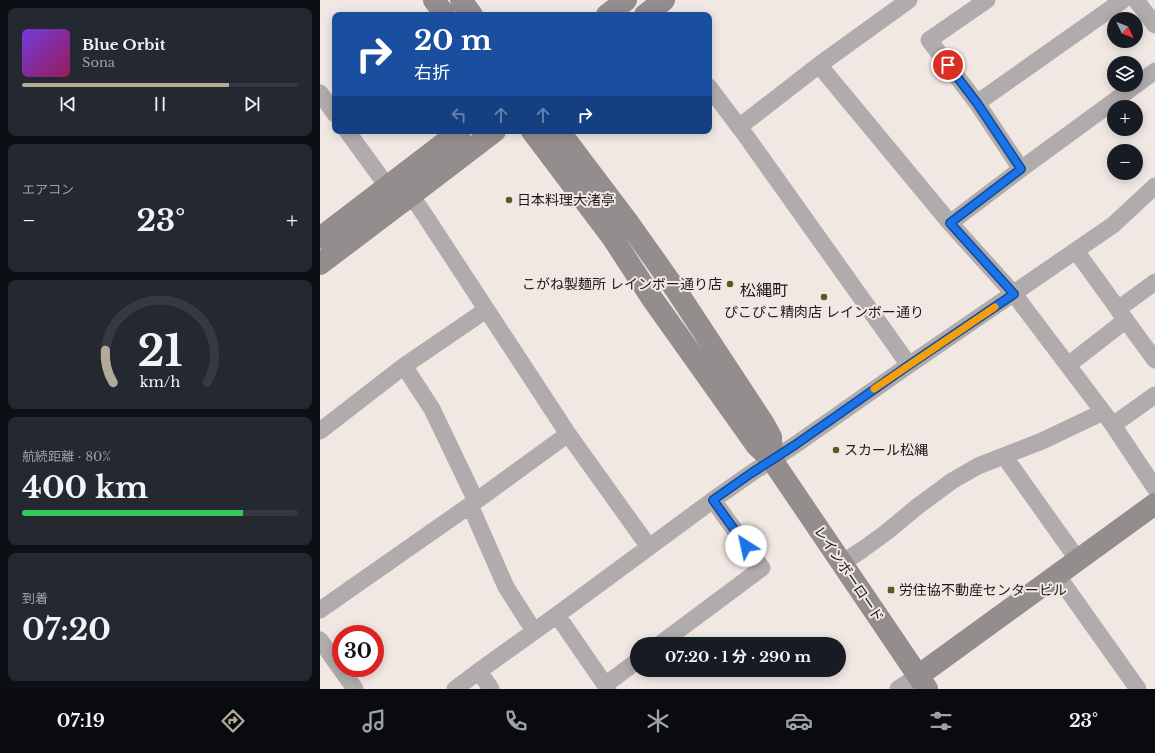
<!DOCTYPE html>
<html lang="ja">
<meta charset="utf-8">
<style>
body{margin:0;font-family:"Libre Baskerville","Noto Sans JP",serif;background:#242831;color:#f1f3f6;height:100vh;display:flex;flex-direction:column;font-size:15px;white-space:nowrap}
*{box-sizing:border-box;margin:0}
p{font-size:13px;color:#9ea1a6}
.icon{flex:none;width:22px;height:22px;fill:none;stroke:currentColor;stroke-width:2;stroke-linecap:round;stroke-linejoin:round}
.map{position:relative;flex:1;overflow:hidden}
.drawer{display:flex;flex-direction:column;gap:8px;padding:8px;background:#0d0f14;width:320px}
.drawer>*{flex:none}
.top-card{position:absolute;left:12px;top:12px;width:380px;height:122px;border-radius:8px;box-shadow:0 2px 10px #0003;background:#1a4fa0;color:#fff;overflow:hidden}
.needle{width:26px;rotate:133deg}
.controls{position:absolute;left:787px;top:12px;display:grid;gap:8px}
.controls a{display:grid;place-items:center;width:36px;height:36px;border-radius:50%;background:#171b24;box-shadow:0 2px 10px #0003;font-size:20px}
.speed{position:absolute;left:12px;top:625px;display:flex;gap:8px;font-size:20px;font-weight:700;text-align:center}
.speed>*{display:grid;place-content:center;width:52px;height:52px;border-radius:50%;background:#171b24;box-shadow:0 2px 10px #0003;line-height:1}
.speed .limit{border:6px solid #d22;background:#fff;color:#111}
.pin{position:absolute;display:grid;place-items:center;width:34px;height:34px;color:#fff;margin:-17px;border:2px solid #fff;border-radius:50%;box-shadow:0 1px 4px #0007}
.me{position:absolute;width:44px;margin:-22px;rotate:325deg;stroke-linejoin:round;filter:drop-shadow(0 0 3px #0008)}
.turn{display:flex;align-items:center;gap:14px;height:84px;padding:0 16px;font-size:18px}
.turn .icon{width:52px;height:52px;stroke-width:2.5}
.turn b{display:block;font-size:28px;line-height:34px}
.lanes{display:flex;align-items:center;height:38px;padding:0 16px;background:#0003;justify-content:center;gap:20px;direction:ltr}
.lanes .off{opacity:.35}
.big{font-size:30px;font-weight:700;line-height:1.1}
.drawer .card{flex:1;display:flex;flex-direction:column;justify-content:center;gap:6px;min-width:0;padding:0 14px;border-radius:8px;background:#242831}
.drawer .dial{align-items:center;gap:0}
.dial svg{height:104px;overflow:visible;fill:none;stroke:#363941;stroke-width:7;stroke-linecap:round;text-anchor:middle}
.dial text{fill:#f1f3f6;stroke:none}
.song{display:flex;align-items:center;gap:12px}
.cover{width:48px;height:48px;border-radius:6px;background:linear-gradient(135deg,hsl(260 70% 55%),hsl(330 70% 35%))}
.played{height:4px;border-radius:2px;background:linear-gradient(90deg,#b3ab97 75%,#363941 75%)}
.keys{display:flex;justify-content:space-around;direction:ltr}
.heat{display:flex;justify-content:space-between;align-items:center;font-size:22px;direction:ltr}
.charge{height:6px;border-radius:3px;background:linear-gradient(90deg,#34c759 80%,#363941 0)}
.trip{position:absolute;left:310px;top:637px;width:216px;height:40px;border-radius:20px;background:#171b24;box-shadow:0 2px 10px #0003;font-weight:700;line-height:40px;text-align:center}
.tabs{display:flex;height:64px;justify-content:space-around;align-items:center;background:#090b0e;color:#9ea1a6}
.tabs .icon{width:28px;height:28px}
.tabs .selected{color:#b3ab97}
.tabs b{font-size:18px;color:#f1f3f6}
main{display:flex;flex:1;min-height:0}
.map>svg:first-child{display:block}
.lines{fill:none;stroke-linecap:round;stroke-linejoin:round}
.street{stroke:#b0abac;stroke-width:17}
.secondary{stroke:#948d8e;stroke-width:22}
.route-casing{stroke:#114b97;stroke-width:10}
.route{stroke:#1a73e8;stroke-width:7}
.slow{stroke:#f59e0b;stroke-width:7}
.poi-dot{fill:#675423;stroke:#f1e8e3;stroke-width:1.5}
.labels{text-anchor:middle;stroke-width:4;stroke-linejoin:round;paint-order:stroke}
.poi-label{font-size:14px;fill:#1c1918;stroke:#f1e8e3;text-anchor:start}
.street-label{font-size:14px;fill:#1c1918;stroke:#f1e8e3}
.quarter-label{font-size:16px;fill:#1c1918;stroke:#f1e8e3}
</style>
<main>
<section class="drawer">
<div class="card">
<div class="song"><i class="cover"></i><div><b>Blue Orbit</b><p>Sona</p></div></div>
<div class="played"></div>
<div class="keys"><svg class="icon" aria-label="previous" viewBox="0 0 24 24"><path d="M18 5L8 12l10 7zM5 5v14"/></svg><svg class="icon" aria-label="pause" viewBox="0 0 24 24"><path d="M8 5v14M16 5v14"/></svg><svg class="icon" aria-label="next" viewBox="0 0 24 24"><path d="M6 5l10 7-10 7zM19 5v14"/></svg></div>
</div>
<div class="card"><p>エアコン</p>
<div class="heat"><a>−</a><b class="big">23°</b><a>+</a></div>
</div>
<div class="card dial"><svg viewBox="0 0 100 80">
<path d="M14 69A42 42 0 1 1 86 69"/>
<path d="M14 69A42 42 0 0 1 8 44" stroke="#b3ab97"/>
<text x="50" y="56" font-size="32" font-weight="700">21</text>
<text x="50" y="72" font-size="11">km/h</text>
</svg></div>
<div class="card"><p>航続距離 · 80%</p><b class="big">400 km</b><div class="charge"></div></div>
<div class="card"><p>到着</p><b class="big">07:20</b></div>
</section>
<div class="map">
<svg width="835" height="689" viewBox="0 0 835 689">
<rect width="100%" height="100%" fill="#f1e8e3"/>
<g class="lines">
<path class="street" d="M667 0 609 40 657 103 701 169
M816 0 835 25
M499 65 630 223 694 294 793 425 835 488
M816 85 835 71
M389 87 426 136 589 365
M0 93 15 114
M657 103 803 0
M419 127 499 65 589 0
M27 131 67 186
M83 187 100 208 248 434 329 547
M630 223 701 169 816 85
M756 251 798 309 835 282
M799 311 835 360
M748 365 806 320
M84 366 112 409 156 501
M793 425 835 395
M0 431 84 366 166 310
M684 456 758 560
M150 505 186 587 214 631
M522 563 542 550 568 531 598 506 632 481 658 466 722 441 783 412
M737 575 818 689
M0 610 156 501 248 434
M237 615 288 689
M0 640 35 689
M340 644 442 568 393 500
M159 671 171 689
M285 685 317 661
M135 689 159 671 237 615 393 500 430 474 475 445 589 365 793 225 835 186
M578 689 598 676"/>
<path class="secondary" d="M114 0 125 15
M141 0 152 15
M287 15 306 0
M325 15 344 0
M212 131 292 237 331 297 437 446 452 460 607 689
M239 131 310 225 356 290 444 424 451 437 452 460
M0 238 140 131
M0 264 90 196 175 131
M598 676 835 504"/>
</g>
<g class="lines">
<g class="route-casing">
<path id="route" d="M426 546 393 500 430 474 475 445 589 365 694 294 630 223 701 169 657 103 628 65"/>
</g>
<use href="#route" class="route"/>
<path class="slow" d="M554 389 675 307"/>
</g>
<g class="poi-dot">
<circle cx="189" cy="200" r="4"/>
<circle cx="410" cy="284" r="4"/>
<circle cx="504" cy="297" r="4"/>
<circle cx="516" cy="450" r="4"/>
<rect x="567" y="586" width="8" height="8" rx="2"/>
</g>
<g class="labels">
<g class="poi-label">
<text x="197" y="205">日本料理大渚亭</text>
<text x="402" y="289" text-anchor="end">こがね製麺所 レインボー通り店</text>
<text x="504" y="317" text-anchor="middle">ぴこぴこ精肉店 レインボー通り</text>
<text x="524" y="455">スカール松縄</text>
<text x="579" y="595">労住協不動産センタービル</text>
</g>
<g class="street-label">
<text transform="translate(529 574) rotate(56)" y="5">レインボーロード</text>
</g>
<g class="quarter-label">
<text x="444" y="296">松縄町</text>
</g>
</g>
</svg>
<div class="controls">
<a><svg class="needle" viewBox="-14 -14 28 28"><path d="M0-13l5 13h-10z" fill="#e53935"/><path d="M0 13l5-13h-10z" fill="#9ea1a6"/></svg></a>
<a><svg class="icon" aria-label="layers" viewBox="0 0 24 24"><path d="M12 4l9 5-9 5-9-5zM3 14l9 5 9-5"/></svg></a>
<a>+</a>
<a>−</a>
</div>
<div class="speed"><div class="limit">30</div></div>
<div class="pin" style="left:628px;top:65px;background:#d93025"><svg class="icon" aria-label="arrive" viewBox="0 0 24 24"><path d="M6 21V4h12l-3 4 3 4H6"/></svg></div>
<svg class="me" style="left:426px;top:546px" viewBox="-20 -20 40 40"><circle r="19" fill="#fff"/><path d="M0-13L10 11 0 6-10 11z" fill="#1a73e8"/></svg>
<div class="trip">07:20 · 1 分 · 290 m</div>
<div class="top-card">
<div class="turn"><svg class="icon" aria-label="right" viewBox="0 0 24 24"><path d="M7 20v-9h11M14 6l5 5-5 5"/></svg><div><b>20 m</b>右折</div></div>
<div class="lanes"><svg class="icon off" aria-label="left" viewBox="0 0 24 24"><path d="M17 20v-9H6M10 6l-5 5 5 5"/></svg><svg class="icon off" aria-label="ahead" viewBox="0 0 24 24"><path d="M12 20V5M6 11l6-6 6 6"/></svg><svg class="icon off" aria-label="ahead" viewBox="0 0 24 24"><path d="M12 20V5M6 11l6-6 6 6"/></svg><svg class="icon" aria-label="right" viewBox="0 0 24 24"><path d="M7 20v-9h11M14 6l5 5-5 5"/></svg></div>
</div>
</div>
</main>
<nav class="tabs">
<b>07:19</b>
<svg class="icon selected" aria-label="directions" viewBox="0 0 24 24"><path d="M12 3l9 9-9 9-9-9zM9 14v-3h6M13 9l2 2-2 2"/></svg>
<svg class="icon" aria-label="music" viewBox="0 0 24 24"><path d="M9 18V5l10-2v13"/><circle cx="6" cy="18" r="3"/><circle cx="16" cy="16" r="3"/></svg>
<svg class="icon" aria-label="phone" viewBox="0 0 24 24"><path d="M5 4h4l2 5-3 2q2 4 5 5l2-3 5 2v4C11 20 4 13 5 4z"/></svg>
<svg class="icon" aria-label="climate" viewBox="0 0 24 24"><path d="M12 3v18M4 7l16 10M4 17L20 7"/></svg>
<svg class="icon" aria-label="car" viewBox="0 0 24 24"><path d="M5 17H2v-5l4-1 3-4h7l3 4 3 1v5h-3M9 17h6M6 11h13"/><circle cx="7" cy="17" r="2"/><circle cx="17" cy="17" r="2"/></svg>
<svg class="icon" aria-label="filters" viewBox="0 0 24 24"><path d="M4 7h16M4 17h16"/><circle cx="9" cy="7" r="2"/><circle cx="15" cy="17" r="2"/></svg>
<b>23°</b>
</nav>
